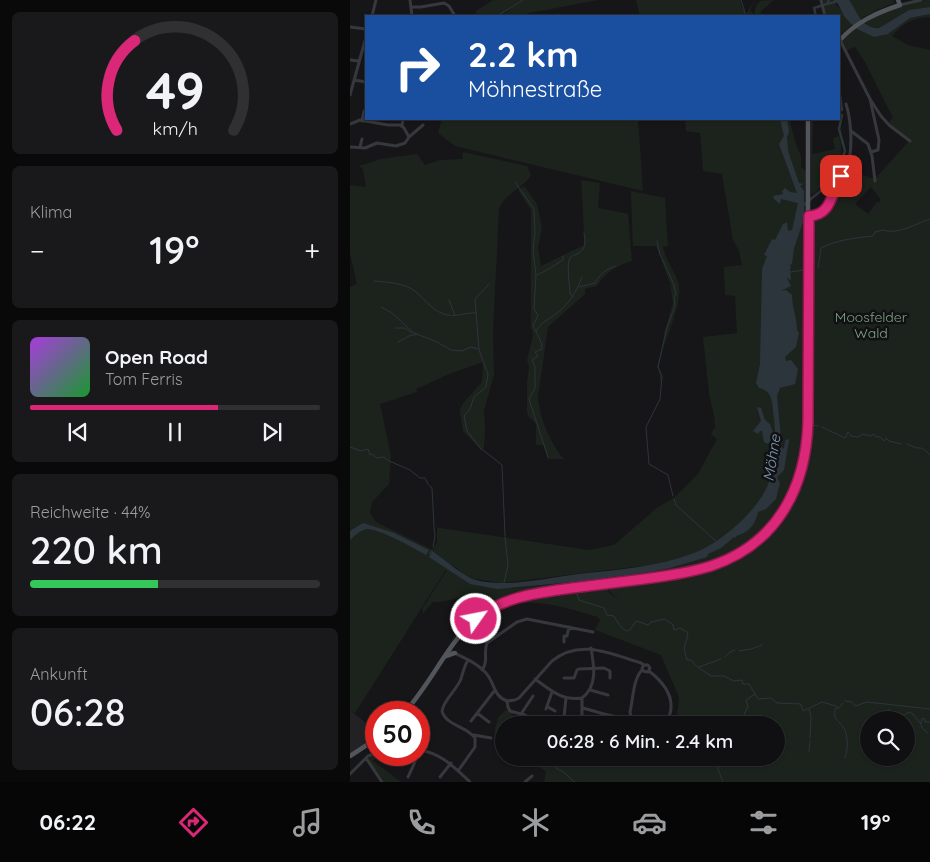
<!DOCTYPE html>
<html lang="de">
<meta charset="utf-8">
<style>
body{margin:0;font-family:Quicksand,sans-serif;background:#19191b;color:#f1f3f6;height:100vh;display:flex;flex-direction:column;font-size:19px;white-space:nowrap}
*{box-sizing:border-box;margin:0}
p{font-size:16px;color:#9c9d9f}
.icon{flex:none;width:28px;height:28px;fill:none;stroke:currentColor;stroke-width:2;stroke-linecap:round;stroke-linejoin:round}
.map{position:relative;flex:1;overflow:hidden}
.panel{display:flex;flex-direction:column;gap:12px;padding:12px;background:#09090a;width:350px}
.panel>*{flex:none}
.hud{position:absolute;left:15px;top:15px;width:475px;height:105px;border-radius:0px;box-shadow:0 1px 4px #0004,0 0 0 1px #303032;background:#1a4fa0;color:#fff;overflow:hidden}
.buttons{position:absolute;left:510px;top:711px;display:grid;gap:10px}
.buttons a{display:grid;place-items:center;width:55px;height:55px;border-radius:50%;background:#101012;box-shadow:0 1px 4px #0004,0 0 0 1px #303032;font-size:25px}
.speed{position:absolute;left:15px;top:701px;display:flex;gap:10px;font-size:25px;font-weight:700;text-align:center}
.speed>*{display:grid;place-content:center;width:65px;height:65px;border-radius:50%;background:#101012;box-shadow:0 1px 4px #0004,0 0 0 1px #303032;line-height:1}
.speed .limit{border:8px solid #d22;background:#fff;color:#111}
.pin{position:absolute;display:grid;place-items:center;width:42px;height:42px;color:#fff;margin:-21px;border-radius:10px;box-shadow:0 2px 8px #0006}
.me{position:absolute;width:55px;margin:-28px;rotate:57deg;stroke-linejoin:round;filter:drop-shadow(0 0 4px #0008)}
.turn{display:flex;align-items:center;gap:18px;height:105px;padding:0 20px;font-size:22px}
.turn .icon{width:65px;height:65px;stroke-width:2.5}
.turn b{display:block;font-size:35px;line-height:42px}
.big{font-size:38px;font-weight:600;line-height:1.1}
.panel .widget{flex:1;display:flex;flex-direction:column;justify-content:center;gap:8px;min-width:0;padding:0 18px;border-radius:8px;background:#19191b}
.panel .dial{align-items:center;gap:0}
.dial svg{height:130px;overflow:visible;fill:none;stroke:#303032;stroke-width:7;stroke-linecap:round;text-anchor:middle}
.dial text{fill:#f1f3f6;stroke:none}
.song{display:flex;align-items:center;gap:15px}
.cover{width:60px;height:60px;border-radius:8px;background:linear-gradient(135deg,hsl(280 70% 55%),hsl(130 70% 35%))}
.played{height:5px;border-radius:2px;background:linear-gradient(90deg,#db2777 65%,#303032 65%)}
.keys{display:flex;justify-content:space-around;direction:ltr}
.heat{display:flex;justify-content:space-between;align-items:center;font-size:28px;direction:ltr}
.charge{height:8px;border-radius:4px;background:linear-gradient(90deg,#34c759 44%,#303032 0)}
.trip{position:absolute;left:145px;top:716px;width:290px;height:50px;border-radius:25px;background:#101012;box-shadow:0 1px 4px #0004,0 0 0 1px #303032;font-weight:600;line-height:50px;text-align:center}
.tab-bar{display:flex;height:80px;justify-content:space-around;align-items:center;background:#060607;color:#9c9d9f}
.tab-bar .icon{width:35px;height:35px}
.tab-bar .on{color:#db2777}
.tab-bar b{font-size:22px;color:#f1f3f6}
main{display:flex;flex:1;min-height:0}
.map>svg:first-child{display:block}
.built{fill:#222225}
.green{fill:#1c231d;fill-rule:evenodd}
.water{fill:#2c353c}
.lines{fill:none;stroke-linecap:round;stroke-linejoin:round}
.stream{stroke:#2c353c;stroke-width:1}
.canal{stroke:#2c353c;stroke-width:2.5}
.minor{stroke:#37383d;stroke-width:3}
.major{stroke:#53555c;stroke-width:4.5}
.minor-bridge{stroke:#37383d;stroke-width:3}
.route-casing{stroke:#8e194d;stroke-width:12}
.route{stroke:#db2777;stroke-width:9}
.labels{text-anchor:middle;stroke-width:5;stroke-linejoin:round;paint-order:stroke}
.park-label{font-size:14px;fill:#7fa381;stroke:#111113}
.water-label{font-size:15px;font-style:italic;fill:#7f9bb3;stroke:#111113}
</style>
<main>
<section class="panel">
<div class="widget dial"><svg viewBox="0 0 100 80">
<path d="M14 69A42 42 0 1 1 86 69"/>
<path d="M14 69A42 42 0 0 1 25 14" stroke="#db2777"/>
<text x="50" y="56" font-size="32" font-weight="700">49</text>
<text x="50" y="72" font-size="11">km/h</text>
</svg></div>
<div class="widget"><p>Klima</p>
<div class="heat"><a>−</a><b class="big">19°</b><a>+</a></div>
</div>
<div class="widget">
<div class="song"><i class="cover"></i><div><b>Open Road</b><p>Tom Ferris</p></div></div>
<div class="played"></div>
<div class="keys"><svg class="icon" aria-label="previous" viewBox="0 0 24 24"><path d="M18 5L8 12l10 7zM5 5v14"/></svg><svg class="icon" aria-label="pause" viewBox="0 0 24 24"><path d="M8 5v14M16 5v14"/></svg><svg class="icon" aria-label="next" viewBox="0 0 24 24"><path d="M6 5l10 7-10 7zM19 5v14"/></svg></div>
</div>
<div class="widget"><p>Reichweite · 44%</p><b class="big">220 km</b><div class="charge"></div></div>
<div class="widget"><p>Ankunft</p><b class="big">06:28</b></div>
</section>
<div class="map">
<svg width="580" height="782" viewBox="0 0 580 782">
<rect width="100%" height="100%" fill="#161618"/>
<path class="built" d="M0 710 26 731V737L0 753Z"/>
<path class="green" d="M143 0H248L164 16H151L163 8 149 16H127L126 11Z
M286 0H390L392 8 396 14 405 0 400 10 404 15 406 6 410 1 424 0 411 11 410 16H290Z
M473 0H483L502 25 489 36V16H476Z
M499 0H544V3L527 10 511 19 507 16Z
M576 0H580V7L559 10 529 28 518 26 515 23C525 11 559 5 576 0Z
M580 14V17C562 18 554 23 542 36L558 45 580 50V782H194L196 772 179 758H214L217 760 221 758H296L298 759 303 758H426V725H326L329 697 311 655 245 630 250 620 248 617C216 608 180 594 146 609L150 605 180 596 256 585 259 593 270 601 260 592 259 585 355 568 379 558 354 567 335 572 226 586V582L293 573 292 566 152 583 125 579 115 575 100 563 114 578 163 588 224 582 225 586C203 589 154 593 137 606 122 617 110 632 98 645L119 614 130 602 128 601C121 601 115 597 108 598 99 600 92 602 83 602L73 614 72 609 97 570 95 571 5 713 0 710V287L7 284 0 253V185L16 187 13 169 9 166 31 159 67 154 75 165 90 160 112 159 113 152 177 166 181 175C173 189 152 195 149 210L143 332 144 375 134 410 135 429 134 449 131 450 113 431 110 413 111 407 114 402 132 382 133 362 99 374 66 389 67 392 30 404 41 456 39 484 22 502 20 513 26 522 81 549 82 551 87 542V528H90L239 550 264 545 308 507 324 498 348 474 367 439 361 434 365 427 364 415 359 394 353 337 387 333 385 296 375 295 374 267 392 265 389 251 383 240 372 174 353 171 350 133 336 131 335 119H439L447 147 451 156V167L456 171 455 433C449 481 438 503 406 541L434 511 456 453 458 275 462 222 476 213 478 209 485 190 494 173 510 174 524 179V180L560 140 538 123 543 118 515 62 505 47 497 50 491 40 505 28 538 34 560 18ZM521 187 531 200 529 203 528 201 518 214 505 204ZM519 720H556V758H519Z
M92 119 110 120V119H288L293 191 105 146 88 133Z
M461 119H463L462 154 485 149 483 138 489 136C497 160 481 178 465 193L461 194Z
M231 180 250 183 248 208 278 214 282 261C267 265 255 273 247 286L235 289V294L198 327 188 397C189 416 201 445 214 459H198L193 445H186V424L178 416 177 412V384L179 367 177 360 183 335 181 327V210L168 190 174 186 187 204 192 227 188 248 191 266 234 245 233 208Z
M281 191 315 198 318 246 313 247C314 252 316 257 318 261 321 268 326 275 328 282 335 303 312 343 309 365 308 373 314 375 310 383V377L307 366 312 350 315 330 323 303 320 283 306 246H283Z
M156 710 163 713 162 718 173 725H154V732L152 730 150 732H144L148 718Z
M24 755H28L23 761 51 782H34L18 759Z"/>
<path class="water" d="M483 0H499C508 12 510 28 529 28L559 10 580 7V14L560 18 538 34 524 37 505 28 494 16 488 4Z
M430 119H437L439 132 437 137 438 151 449 183 453 184 450 186 454 191V219L444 248 442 264 440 265 441 267 440 269 441 280 437 278 441 286 431 291 436 290 442 295C442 307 447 318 447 330L449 333 446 347 435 357 436 361 441 360 448 369 445 384 430 388 427 396 432 449 434 448 435 441 437 439 439 440 434 470 427 477 430 483 426 499 416 509 408 512C406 523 399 533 386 536V538L384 537 371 548 358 554 357 557 320 568 300 572 224 582 148 589 120 584 79 557 82 551C94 559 113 576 126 580 156 588 197 578 228 574 267 570 307 567 344 553 371 543 409 510 419 482 426 461 426 439 424 418 422 405 424 391 409 388L406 383 410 364 412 269 417 256 414 255 422 239 425 240 433 224 437 222 438 231 442 230 448 203 431 199 430 204 424 199 423 196 433 194 432 191 435 188 440 192 447 193 429 144 434 136Z
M407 407 411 408 415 420 420 424 423 433 420 442 418 444 414 442 412 431H410L408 434 403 431 411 421Z
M13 523 44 533 79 550 76 555C66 549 28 528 17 529 11 530 4 536 0 540V531Z"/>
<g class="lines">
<path class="stream" d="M391 0 396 16
M147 16 173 0
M165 182 184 209 185 232 183 251 186 275 184 309 188 315 183 326C187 334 192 340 192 349L185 352 188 356 182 360 185 367V388L179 399 198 457
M307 241 310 254 324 285 326 294 324 297 325 305 316 331 308 367 312 376 310 399 296 427 299 464 318 475 323 496
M468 268 471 248C486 240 505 238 523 236L525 232 533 230C548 235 565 224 580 219
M441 272 453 270
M187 275 197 270 213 260V256
M24 281C37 282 54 283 65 291 76 300 84 313 98 315 107 317 117 312 126 313
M229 287 245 283C250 274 256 269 266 266
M222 296 220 294C220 287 216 264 220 258 222 256 225 255 227 254 236 250 236 241 234 233
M99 300 105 315
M31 307 42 313 64 333 87 342 101 350 112 351 121 347 128 349
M45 328H55L62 333
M186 332C189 323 200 319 207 313 219 304 227 291 232 277
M48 342 59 336 67 334
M463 425 468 426
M472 427 495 438 498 432 501 436 508 437 513 434 520 436 524 434 526 437H530L534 441 536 438 539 441 551 444
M557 444 566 448C573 447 575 450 580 455
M0 447 11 451 18 449 20 455 22 454 27 458 34 457 37 460 60 470 70 478H75L78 484
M132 450 117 431 114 416 120 409 124 397 136 387 138 374 129 350 125 299 139 284
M133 450 152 465 155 536
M79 485 82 488 84 527
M324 499 326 505 367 542
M83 547 85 536 84 528
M79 554 82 550
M154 583 158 565 155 537
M226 591 229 600 254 608 257 615 264 616 270 626 276 631 280 630 286 621 298 625 301 622 315 619 323 625 324 630 330 628 337 632 338 635 334 648 337 660H341L346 666 361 676H374L384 681 392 680 393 684H399L408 699 421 698 427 703 451 704 453 711 472 702 486 706 488 709 493 703
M389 651 401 649 412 645
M375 657 380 652 385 650
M349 667 371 659
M495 701 502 702 505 706 517 702 580 709
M487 707C479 718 491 721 495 730 498 738 498 751 495 758
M459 709 461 717 460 738
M539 709 538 714 539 716 547 712 554 715 559 712 563 714 571 724 572 718 575 719V722H580
M159 723 161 725
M389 725 393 723 394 715 398 706 396 700 405 694
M571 725 573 729 578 733
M459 751 460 741
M201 758 209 762 206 768 215 773 224 782
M369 758 368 769 373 782
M225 782H226"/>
<path class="canal" d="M477 4 485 2
M466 16 464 8 477 4 479 0
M489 88 492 110
M451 207 478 185 488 169 495 151 489 129 492 115"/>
<path class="minor" d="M60 0 62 16
M471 0 475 16
M550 5 571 0
M61 7H71L94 3 99 6 105 16
M22 16 26 0
M0 27 16 29
M492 44 520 99 529 140 528 150 521 152
M0 60 9 61
M4 80 16 82
M0 95 16 37
M520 99 531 116 539 125 560 141
M12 121 14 111
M0 124 10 120 38 125H50L54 128 59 137 55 143 46 146 27 143 15 148 0 147
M52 126 53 119
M501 131 518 144 522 156 525 181
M59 137 73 125
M10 147 12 139
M459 216C480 215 478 203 485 187 488 178 495 171 498 163 503 148 501 119 496 104
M214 642V636H217L219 627
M98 650C111 656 127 663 136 673 145 683 143 696 157 701L165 700 169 698 202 661C230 638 261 654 291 663L294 665H298L300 668 298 672 293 671 292 668 294 665
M132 670C139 661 133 653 137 643L167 622 177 619 243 632
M299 671C317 685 329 703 315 725
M214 678H224L227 670 229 669 254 668 260 671V678
M185 679C200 690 212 701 232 698 248 686 244 666 241 648
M240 690 258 695
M216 698 214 717 220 723
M157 701 158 707 160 711 175 715 189 725
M198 707 205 711
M233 708 254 714 249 725
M196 709 202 692
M127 713 139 722
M171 714 183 696
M254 714 267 717
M281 717 280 712C283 700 283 679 292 670
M121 721 145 690
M227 725 232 714V698
M124 735 141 738
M69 750C91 753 104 767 120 782
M16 758 32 782
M108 771 125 747V738C117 726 96 726 92 711 94 699 106 691 111 679 113 672 114 667 118 660
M0 774 18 756 26 753
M58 777 64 764 67 755
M90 777 101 763
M175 782 182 776"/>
<path class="major" d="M489 41C506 22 526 13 550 5L548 0
M94 657 105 653
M55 712C99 661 105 612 180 594 217 588 255 584 293 579 316 576 341 574 363 566 423 544 453 493 458 432V119
M0 756 26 739"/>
<path class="minor-bridge" d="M489 38 492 44"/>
</g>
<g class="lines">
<g class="route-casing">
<path id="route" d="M126 619C154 596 188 593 222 588 246 585 270 582 294 579 317 576 339 573 361 566 427 544 456 488 458 422L459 216C482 215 481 193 491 176"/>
</g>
<use href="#route" class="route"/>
</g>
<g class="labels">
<g class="park-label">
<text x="521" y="322">Moosfelder<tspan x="521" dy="16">Wald</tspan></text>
</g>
<g class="water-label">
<text transform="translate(422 458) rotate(-81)" y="5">Möhne</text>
</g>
</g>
</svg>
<div class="buttons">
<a><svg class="icon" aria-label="search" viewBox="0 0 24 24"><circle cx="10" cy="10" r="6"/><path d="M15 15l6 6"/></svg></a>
</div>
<div class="speed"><div class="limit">50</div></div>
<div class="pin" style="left:491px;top:176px;background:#d93025"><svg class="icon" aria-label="arrive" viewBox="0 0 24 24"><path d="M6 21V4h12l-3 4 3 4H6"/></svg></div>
<svg class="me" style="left:126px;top:619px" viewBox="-20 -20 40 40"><circle r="17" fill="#db2777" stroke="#fff" stroke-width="3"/><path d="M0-11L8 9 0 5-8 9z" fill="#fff"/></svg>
<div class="trip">06:28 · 6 Min. · 2.4 km</div>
<div class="hud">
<div class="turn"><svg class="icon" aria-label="right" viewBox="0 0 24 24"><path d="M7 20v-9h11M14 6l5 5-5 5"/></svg><div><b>2.2 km</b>Möhnestraße</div></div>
</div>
</div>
</main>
<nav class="tab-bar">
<b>06:22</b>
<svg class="icon on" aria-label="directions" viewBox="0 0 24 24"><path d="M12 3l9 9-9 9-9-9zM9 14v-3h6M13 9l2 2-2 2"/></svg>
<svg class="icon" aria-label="music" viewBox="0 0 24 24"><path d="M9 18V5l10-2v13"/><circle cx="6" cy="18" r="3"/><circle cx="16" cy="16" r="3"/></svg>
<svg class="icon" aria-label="phone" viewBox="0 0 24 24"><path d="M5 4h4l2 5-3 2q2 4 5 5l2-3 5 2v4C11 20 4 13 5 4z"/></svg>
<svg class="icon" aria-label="climate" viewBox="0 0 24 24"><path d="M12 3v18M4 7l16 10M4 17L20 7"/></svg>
<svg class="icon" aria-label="car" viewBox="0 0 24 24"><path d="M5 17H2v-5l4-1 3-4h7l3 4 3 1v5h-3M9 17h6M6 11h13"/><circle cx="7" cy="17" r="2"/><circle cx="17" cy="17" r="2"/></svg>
<svg class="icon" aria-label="filters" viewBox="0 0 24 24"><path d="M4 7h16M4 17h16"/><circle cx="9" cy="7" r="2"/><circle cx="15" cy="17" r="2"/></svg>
<b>19°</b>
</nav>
